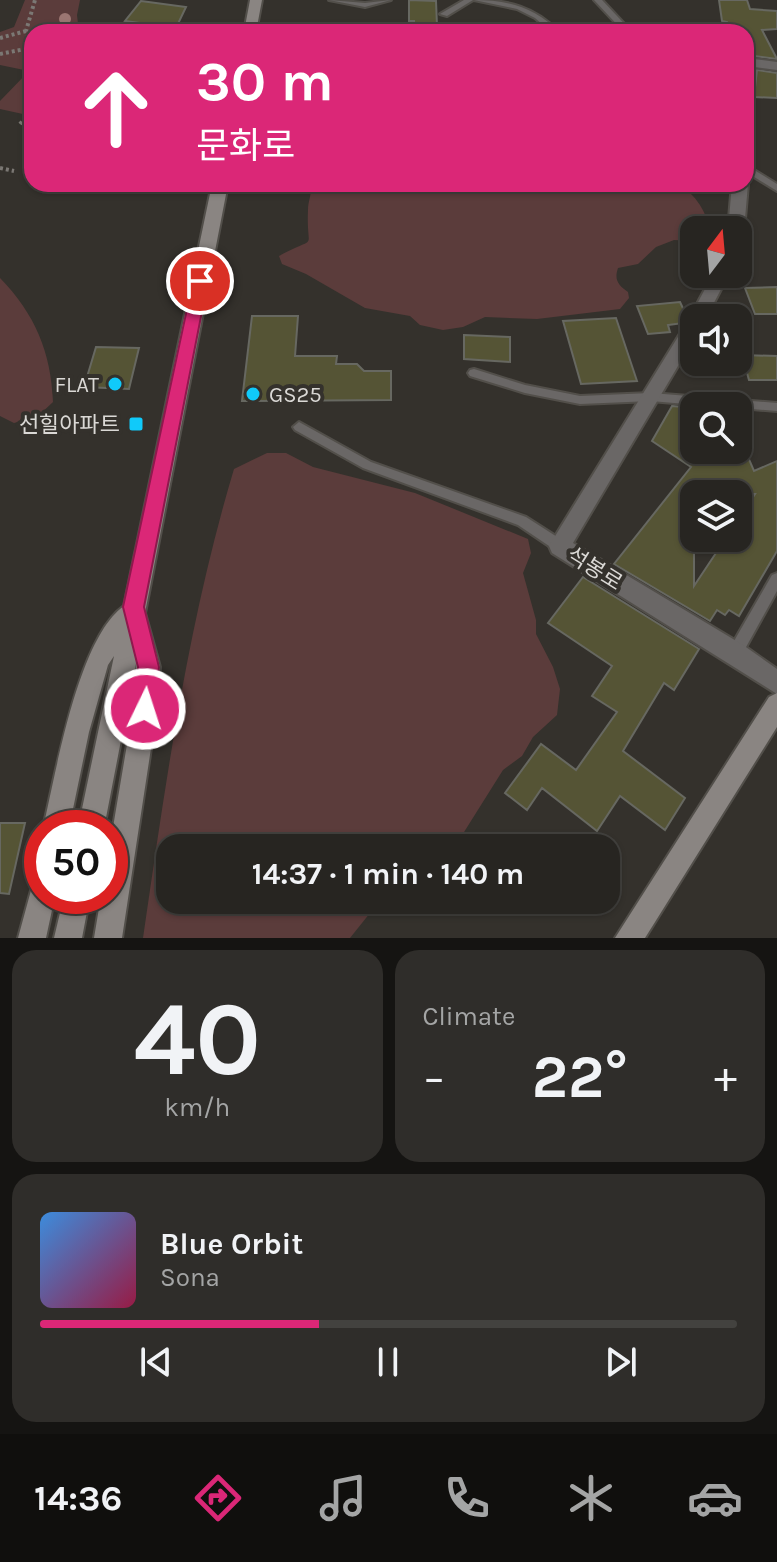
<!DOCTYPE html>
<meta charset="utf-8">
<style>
body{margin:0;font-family:Karla,"Noto Sans KR",sans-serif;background:#2f2d2a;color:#f1f3f6;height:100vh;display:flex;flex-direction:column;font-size:30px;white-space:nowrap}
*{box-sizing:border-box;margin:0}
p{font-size:26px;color:#a4a5a5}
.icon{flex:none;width:44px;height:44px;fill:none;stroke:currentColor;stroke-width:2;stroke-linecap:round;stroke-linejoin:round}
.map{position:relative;height:938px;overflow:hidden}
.details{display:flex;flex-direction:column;gap:12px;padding:12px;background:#151412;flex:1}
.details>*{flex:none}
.hud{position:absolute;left:24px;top:24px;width:730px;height:168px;border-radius:24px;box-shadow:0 2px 6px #0004,0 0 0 2px #43423f;background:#db2777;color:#fff;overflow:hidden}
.needle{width:52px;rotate:16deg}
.tools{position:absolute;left:680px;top:216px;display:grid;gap:16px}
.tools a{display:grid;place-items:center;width:72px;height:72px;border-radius:16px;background:#272521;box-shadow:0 2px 6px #0004,0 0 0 2px #43423f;font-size:40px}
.speed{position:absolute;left:24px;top:810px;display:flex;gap:16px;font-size:40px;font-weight:700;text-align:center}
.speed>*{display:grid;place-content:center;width:104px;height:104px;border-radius:50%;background:#272521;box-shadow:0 2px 6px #0004,0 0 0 2px #43423f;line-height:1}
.speed .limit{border:12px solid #d22;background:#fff;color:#111}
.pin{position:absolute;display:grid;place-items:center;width:68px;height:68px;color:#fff;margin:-34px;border:4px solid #fff;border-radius:50%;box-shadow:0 2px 8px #0007}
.me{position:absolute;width:88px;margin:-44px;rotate:4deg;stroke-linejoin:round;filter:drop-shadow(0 0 6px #0008)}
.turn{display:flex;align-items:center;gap:28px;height:168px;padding:0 40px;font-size:36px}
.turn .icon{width:104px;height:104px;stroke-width:2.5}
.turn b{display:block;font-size:56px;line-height:68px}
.big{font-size:60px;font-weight:700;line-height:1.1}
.details .widget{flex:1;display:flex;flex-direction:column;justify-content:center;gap:12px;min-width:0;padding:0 28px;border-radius:24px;background:#2f2d2a}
.details .dial{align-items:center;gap:0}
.dial b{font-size:104px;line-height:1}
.song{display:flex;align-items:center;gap:24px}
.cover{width:96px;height:96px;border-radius:12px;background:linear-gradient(135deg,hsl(210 70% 55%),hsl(340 70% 35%))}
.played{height:8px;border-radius:4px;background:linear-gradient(90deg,#db2777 40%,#43423f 40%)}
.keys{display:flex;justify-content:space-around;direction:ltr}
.heat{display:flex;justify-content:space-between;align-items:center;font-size:44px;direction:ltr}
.details .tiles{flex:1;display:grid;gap:12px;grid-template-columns:1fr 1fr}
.widget:last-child{grid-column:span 2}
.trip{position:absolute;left:156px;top:834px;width:464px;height:80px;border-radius:24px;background:#272521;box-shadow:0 2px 6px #0004,0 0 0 2px #43423f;font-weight:700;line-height:80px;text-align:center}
.tabs{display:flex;height:128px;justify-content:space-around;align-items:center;background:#100f0d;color:#a4a5a5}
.tabs .icon{width:56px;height:56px}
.tabs .on{color:#db2777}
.tabs b{font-size:36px;color:#f1f3f6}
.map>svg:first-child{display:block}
.green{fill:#5b3c3b}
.building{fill:#555435;stroke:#676861;stroke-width:2;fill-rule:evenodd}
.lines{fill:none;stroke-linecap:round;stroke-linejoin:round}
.service-casing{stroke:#524f4a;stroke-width:4}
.minor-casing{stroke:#524f4a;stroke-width:4}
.secondary-casing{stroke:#524f4a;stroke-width:4}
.path{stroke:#7b7874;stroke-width:4;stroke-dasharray:3 3;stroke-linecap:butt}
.service{fill:#6a6766;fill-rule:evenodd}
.minor{fill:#6a6766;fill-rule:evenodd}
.secondary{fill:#8a8582;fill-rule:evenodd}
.tree{fill:#9b7672}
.route{fill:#db2777;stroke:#8e194d;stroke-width:2}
.poi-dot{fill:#10cafa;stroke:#34312c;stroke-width:3}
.labels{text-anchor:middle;stroke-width:8;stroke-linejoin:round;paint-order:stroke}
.poi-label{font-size:22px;fill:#dad8d5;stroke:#34312c;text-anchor:end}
.street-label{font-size:22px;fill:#dad8d5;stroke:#34312c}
</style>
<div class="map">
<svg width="777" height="938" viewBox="0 0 777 938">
<rect width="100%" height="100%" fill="#34312c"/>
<path class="green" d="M25 0H80L77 15 79 32H32V116L0 109V101L29 71 0 65V32L14 27Z
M311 184H675C692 189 707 211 709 229L694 230V241L674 240 656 247 638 264 618 268C614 280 618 285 628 292L629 298 620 309 537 319 485 317 463 327 443 330 420 325 410 316 365 308 306 274 282 264 279 256C320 234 306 254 308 210 308 201 312 194 311 184Z
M0 278C35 314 51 352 53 402L37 417 14 423 0 416Z
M267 453H286L313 467 415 493 528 539 531 553 523 573 536 620V634L553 667 560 689 557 715 533 737 522 756 503 770 454 848H170V900H401L370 913 350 938H143C166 780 188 622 234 469Z"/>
<path class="building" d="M409 0 436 1 437 26H414V21H409Z
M719 0H747L750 9 777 11V29L762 30 777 59 754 56V50L746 52V30L728 29 727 22 722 21Z
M141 1 186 7 176 28 125 21Z
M757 70 777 73V98L754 97Z
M777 287V314H755L745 288Z
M680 302 687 317 683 323 668 325 670 332 648 334 637 306Z
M252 316H298L295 356H337L336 364H357L364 371H391V400L242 401Z
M616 318 637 381 581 384 563 321Z
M464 335 510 337V362L464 359Z
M96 347 139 348 129 389 84 387Z
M742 355 777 356V380H749Z
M672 406 694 408V450H745L754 471 777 461V551L739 616 729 610 725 615 717 610 710 621 614 564 691 467 652 441ZM694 494H755L738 520V538H726L694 586Z
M583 577 699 649 674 690 664 683 623 751 685 798 665 830 620 796 597 831 542 788 527 810 505 793 541 744 576 770 617 712 592 696 612 666 548 623Z
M0 823H25L9 894 0 893Z"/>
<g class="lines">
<g class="service-casing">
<path id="service" d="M329 0 365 3 391 0 365 7Z
M464 0H473L447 16 440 14Z
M474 0C508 0 535 7 559 32H551L535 18 517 9Z
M594 0H602L632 32H624Z
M746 165 777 184V191L746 172Z
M474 369 525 385 580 396 651 393 777 403V411L738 408V406H709L651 401 580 404 525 393 470 376 468 373 470 370Z
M299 422 371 462 526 517 565 542 566 546 565 550 560 552 555 550 518 525 363 468 295 430 293 427Z
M777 573V591L740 658 735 659 730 658 728 653 730 648 772 575Z"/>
</g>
<g class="minor-casing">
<path id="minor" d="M746 58 777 62V70L754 67 753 91 746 95Z
M746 181 748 184 744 230 738 235V230H728L732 184H746Z
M713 274H729L706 318H694V339L573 543 743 645 777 669V694L552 553 549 546 689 319Z"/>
</g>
<g class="secondary-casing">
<path id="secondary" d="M250 0H262L256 32H244Z
M212 184H228L145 613 160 667 157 709 122 938H94L101 896H110V845L133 709 136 663 104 828H78L114 656 108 665 89 732 69 828H43C56 773 78 638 124 606Z
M777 693V727L645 938H615L769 697Z
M42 879V896H55L46 938H18L33 883Z
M64 896H90L82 938H54Z"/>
</g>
<path class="path" d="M0 38 26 31
M32 49 26 31 35 0
M0 54 30 48
M20 124 32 110
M0 168 14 171"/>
<use href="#service" class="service"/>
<use href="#minor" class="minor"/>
<use href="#secondary" class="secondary"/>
</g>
<circle class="tree" cx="65" cy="19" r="6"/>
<path class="route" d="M200 276 208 281 144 607 159 667 153 716 145 719 138 716 135 709 138 667 123 607 193 281Z"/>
<g class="poi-dot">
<circle cx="115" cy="384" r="8"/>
<circle cx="253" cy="394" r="8"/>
<rect x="128" y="416" width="16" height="16" rx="4"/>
</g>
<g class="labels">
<g class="poi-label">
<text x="99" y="392">FLAT</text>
<text x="269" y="402" text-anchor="start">GS25</text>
<text x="120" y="432">선힐아파트</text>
</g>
<g class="street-label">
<text transform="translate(595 568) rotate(32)" y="8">석봉로</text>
</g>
</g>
</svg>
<div class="tools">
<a><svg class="needle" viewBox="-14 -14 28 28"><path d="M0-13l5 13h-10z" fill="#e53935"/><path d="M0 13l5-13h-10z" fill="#a4a5a5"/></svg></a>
<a><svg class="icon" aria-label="sound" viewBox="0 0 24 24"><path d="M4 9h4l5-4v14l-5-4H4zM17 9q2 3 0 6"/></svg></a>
<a><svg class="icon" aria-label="search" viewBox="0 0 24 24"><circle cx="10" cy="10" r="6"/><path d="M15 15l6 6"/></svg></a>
<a><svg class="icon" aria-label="layers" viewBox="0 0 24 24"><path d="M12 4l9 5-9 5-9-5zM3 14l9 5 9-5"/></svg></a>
</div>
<div class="speed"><div class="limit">50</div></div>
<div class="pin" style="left:200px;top:281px;background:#d93025"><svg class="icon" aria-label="arrive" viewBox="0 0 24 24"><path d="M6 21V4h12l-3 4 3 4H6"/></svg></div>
<svg class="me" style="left:145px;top:709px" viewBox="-20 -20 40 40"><circle r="17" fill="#db2777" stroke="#fff" stroke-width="3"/><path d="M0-11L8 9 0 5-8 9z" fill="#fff"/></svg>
<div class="trip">14:37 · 1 min · 140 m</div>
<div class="hud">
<div class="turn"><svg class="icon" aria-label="ahead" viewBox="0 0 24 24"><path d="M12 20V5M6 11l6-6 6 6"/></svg><div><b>30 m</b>문화로</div></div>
</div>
</div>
<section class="details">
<div class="tiles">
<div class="widget dial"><b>40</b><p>km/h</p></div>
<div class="widget"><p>Climate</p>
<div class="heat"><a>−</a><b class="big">22°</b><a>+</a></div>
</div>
<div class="widget">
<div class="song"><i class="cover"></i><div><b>Blue Orbit</b><p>Sona</p></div></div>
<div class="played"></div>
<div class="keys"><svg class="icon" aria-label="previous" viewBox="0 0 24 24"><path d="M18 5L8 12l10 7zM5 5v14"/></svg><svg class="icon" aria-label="pause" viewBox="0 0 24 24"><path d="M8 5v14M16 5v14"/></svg><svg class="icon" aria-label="next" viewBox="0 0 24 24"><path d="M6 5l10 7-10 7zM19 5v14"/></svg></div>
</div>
</div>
</section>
<nav class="tabs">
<b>14:36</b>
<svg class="icon on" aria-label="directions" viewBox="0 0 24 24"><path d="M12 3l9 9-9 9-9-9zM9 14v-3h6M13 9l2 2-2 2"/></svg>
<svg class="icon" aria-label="music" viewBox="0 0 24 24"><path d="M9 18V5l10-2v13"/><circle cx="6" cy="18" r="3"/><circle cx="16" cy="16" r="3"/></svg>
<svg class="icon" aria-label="phone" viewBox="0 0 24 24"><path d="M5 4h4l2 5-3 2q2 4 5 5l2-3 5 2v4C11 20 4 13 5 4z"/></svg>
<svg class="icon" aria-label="climate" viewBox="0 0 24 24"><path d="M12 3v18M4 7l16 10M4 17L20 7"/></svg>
<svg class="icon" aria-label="car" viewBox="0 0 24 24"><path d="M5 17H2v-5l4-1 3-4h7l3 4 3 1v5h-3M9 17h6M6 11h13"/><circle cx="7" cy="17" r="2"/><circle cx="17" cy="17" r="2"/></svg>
</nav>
